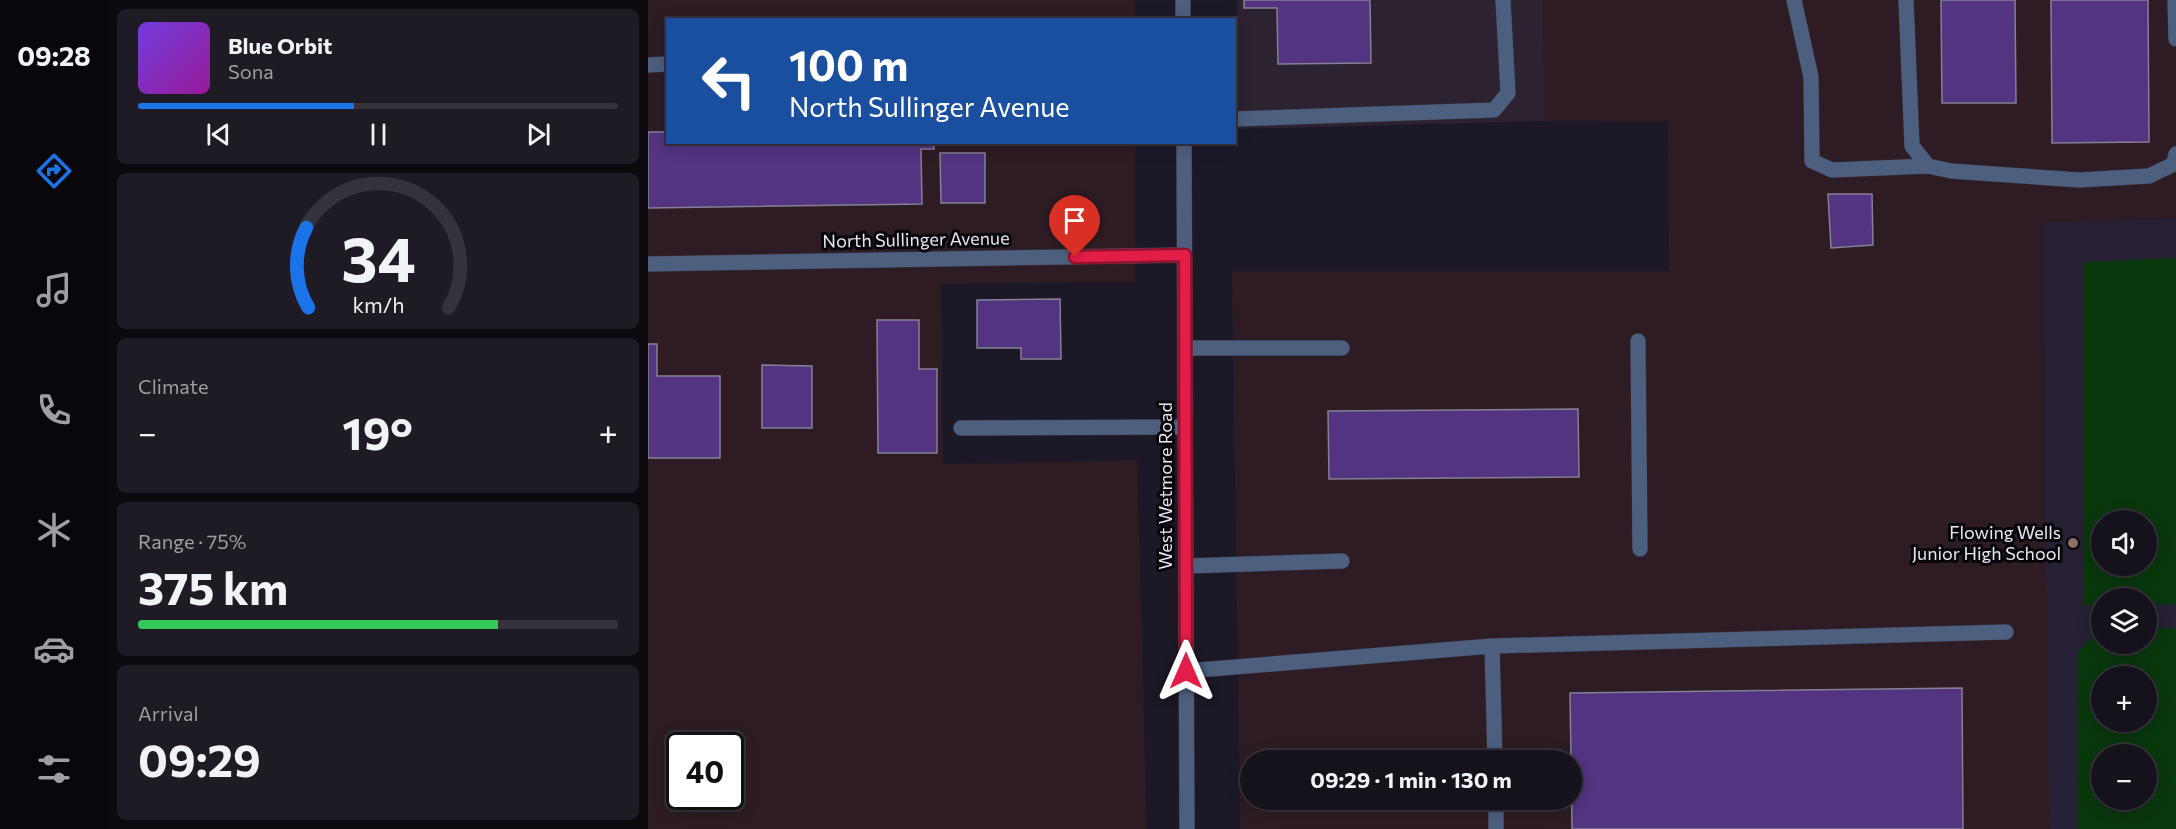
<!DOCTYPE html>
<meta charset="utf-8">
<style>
body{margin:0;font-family:Commissioner,sans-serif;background:#1f1b25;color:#f1f3f6;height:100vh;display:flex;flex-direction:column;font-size:22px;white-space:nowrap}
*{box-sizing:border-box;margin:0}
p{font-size:20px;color:#9e9ea3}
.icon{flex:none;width:33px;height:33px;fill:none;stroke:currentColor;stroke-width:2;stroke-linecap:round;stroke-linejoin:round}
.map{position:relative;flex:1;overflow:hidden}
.drawer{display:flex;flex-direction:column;gap:9px;padding:9px;background:#0c0a0f;width:540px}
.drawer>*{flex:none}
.top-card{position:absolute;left:18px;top:18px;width:570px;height:126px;border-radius:0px;box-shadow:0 3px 15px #0003,0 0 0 2px #35323b;background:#1a4fa0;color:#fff;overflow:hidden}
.tools{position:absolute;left:1443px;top:510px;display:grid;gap:12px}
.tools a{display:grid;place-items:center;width:66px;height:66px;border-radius:50%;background:#16121c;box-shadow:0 3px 15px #0003,0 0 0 2px #35323b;font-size:30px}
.speed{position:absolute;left:18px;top:732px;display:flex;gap:12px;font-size:30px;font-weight:700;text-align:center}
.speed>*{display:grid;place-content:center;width:78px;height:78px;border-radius:50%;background:#16121c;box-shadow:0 3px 15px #0003,0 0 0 2px #35323b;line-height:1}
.speed .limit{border:3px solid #111;border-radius:9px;background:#fff;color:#111}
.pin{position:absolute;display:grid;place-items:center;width:51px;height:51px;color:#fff;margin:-62px -26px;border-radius:50% 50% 50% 0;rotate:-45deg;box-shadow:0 0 6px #0007}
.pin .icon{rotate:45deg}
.me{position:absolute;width:66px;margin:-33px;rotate:0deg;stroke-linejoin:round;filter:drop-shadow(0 0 4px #0008)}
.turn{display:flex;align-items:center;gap:21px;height:126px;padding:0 24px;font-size:27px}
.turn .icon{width:78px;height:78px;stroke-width:2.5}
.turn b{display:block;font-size:42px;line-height:51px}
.big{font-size:45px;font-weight:700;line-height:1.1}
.drawer .card{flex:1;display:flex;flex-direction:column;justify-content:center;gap:9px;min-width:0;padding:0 21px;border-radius:9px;background:#1f1b25}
.drawer .dial{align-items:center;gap:0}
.dial svg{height:156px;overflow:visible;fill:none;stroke:#35323b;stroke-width:7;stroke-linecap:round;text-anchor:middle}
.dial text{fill:#f1f3f6;stroke:none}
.song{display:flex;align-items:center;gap:18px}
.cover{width:72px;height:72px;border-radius:9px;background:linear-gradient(135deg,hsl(260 70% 55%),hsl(300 70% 35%))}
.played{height:6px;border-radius:3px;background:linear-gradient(90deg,#1a73e8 45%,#35323b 45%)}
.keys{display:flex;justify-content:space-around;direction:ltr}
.heat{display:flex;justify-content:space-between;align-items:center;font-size:33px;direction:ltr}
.charge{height:9px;border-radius:4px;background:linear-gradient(90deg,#34c759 75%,#35323b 0)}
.trip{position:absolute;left:592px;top:750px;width:342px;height:60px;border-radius:30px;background:#16121c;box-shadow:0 3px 15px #0003,0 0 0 2px #35323b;font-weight:700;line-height:60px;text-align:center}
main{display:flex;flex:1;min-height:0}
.tabs{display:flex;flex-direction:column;width:108px;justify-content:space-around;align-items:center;background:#09070b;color:#9e9ea3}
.tabs .icon{width:42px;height:42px}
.tabs .on{color:#1a73e8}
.tabs b{font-size:27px;color:#f1f3f6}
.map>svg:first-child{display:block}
.commercial{fill:#2c2230}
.industrial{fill:#2e1c24;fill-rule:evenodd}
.built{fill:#272034;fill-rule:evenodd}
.green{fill:#09370c;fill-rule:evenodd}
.building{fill:#523480;stroke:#858092;stroke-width:1.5}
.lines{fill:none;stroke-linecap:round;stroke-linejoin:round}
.service-casing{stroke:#393542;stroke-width:16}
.minor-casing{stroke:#393542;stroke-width:16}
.tertiary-casing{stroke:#393542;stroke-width:16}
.service{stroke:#4d5f7f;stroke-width:15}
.minor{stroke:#4d5f7f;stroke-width:15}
.tertiary{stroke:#4d5f7f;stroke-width:15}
.route-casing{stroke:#92132f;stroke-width:15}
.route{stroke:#e11d48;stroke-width:10}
.education-dot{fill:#8d6e63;stroke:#07050a;stroke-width:2}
.labels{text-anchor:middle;stroke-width:6;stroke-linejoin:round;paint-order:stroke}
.street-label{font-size:18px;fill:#e8e6f0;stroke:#07050a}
.poi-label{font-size:18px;fill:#e8e6f0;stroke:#07050a;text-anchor:end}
</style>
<main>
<nav class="tabs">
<b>09:28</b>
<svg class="icon on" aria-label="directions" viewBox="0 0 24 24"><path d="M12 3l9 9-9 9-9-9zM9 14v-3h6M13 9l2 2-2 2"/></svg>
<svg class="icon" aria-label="music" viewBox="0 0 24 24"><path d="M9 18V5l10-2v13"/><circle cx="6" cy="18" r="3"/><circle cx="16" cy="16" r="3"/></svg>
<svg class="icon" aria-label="phone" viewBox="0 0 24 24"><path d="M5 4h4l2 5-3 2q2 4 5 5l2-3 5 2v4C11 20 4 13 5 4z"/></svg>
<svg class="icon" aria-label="climate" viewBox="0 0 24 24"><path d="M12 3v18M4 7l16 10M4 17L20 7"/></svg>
<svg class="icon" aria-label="car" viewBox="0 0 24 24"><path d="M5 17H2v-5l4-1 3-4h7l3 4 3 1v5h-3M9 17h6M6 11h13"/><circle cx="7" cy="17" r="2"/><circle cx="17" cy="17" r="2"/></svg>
<svg class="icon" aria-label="filters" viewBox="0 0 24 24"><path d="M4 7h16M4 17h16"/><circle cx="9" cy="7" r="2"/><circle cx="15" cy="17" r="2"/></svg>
</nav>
<section class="drawer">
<div class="card">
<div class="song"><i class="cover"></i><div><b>Blue Orbit</b><p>Sona</p></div></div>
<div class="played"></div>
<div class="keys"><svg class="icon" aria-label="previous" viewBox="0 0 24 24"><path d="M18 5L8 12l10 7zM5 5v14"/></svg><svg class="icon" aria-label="pause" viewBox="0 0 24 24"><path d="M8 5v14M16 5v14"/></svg><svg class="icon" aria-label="next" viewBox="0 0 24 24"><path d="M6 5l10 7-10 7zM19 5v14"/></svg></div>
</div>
<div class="card dial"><svg viewBox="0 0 100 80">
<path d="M14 69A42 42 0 1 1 86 69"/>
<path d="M14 69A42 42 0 0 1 13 28" stroke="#1a73e8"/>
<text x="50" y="56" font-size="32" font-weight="700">34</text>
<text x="50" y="72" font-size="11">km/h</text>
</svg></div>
<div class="card"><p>Climate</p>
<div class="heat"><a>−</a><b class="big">19°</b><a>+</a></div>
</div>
<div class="card"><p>Range · 75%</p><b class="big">375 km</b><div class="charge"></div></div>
<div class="card"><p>Arrival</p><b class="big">09:29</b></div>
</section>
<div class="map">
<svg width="1528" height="829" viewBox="0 0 1528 829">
<rect width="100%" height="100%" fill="#1d1826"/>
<path class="commercial" d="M589 0H894L897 121 590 129Z"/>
<path class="industrial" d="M0 0H487V20H20V142L487 143V282L293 284 295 464 489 460 499 829H0ZM32 746H82V796H32Z
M894 0H1528V219L1395 222 1402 829H592L584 271H1021L1020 122 897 121ZM603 760H924V800H603Z"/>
<path class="built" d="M1528 219V829H1401L1395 222ZM1454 520H1498V566H1454ZM1454 598H1498V644H1454ZM1454 676H1498V722H1454ZM1454 754H1498V800H1454Z"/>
<path class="green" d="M1528 258V604L1499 605 1498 598H1454L1453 605 1435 606V262ZM1454 520H1498V566H1454Z
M1528 628V829H1430V652L1451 630H1453L1454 644H1498L1499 629ZM1454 676H1498V722H1454ZM1454 754H1498V800H1454Z"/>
<path class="building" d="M596 0H722L723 63 630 64 629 8H596Z
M1293 0H1367L1368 103H1294Z
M1403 0H1500L1501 142 1404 143Z
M0 132H20V142H286V149H273L274 204 0 208Z
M292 153H337V203H293Z
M1180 194H1224L1225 245 1183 248Z
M412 299 413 359H373V348H329V300Z
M229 320H271V369H289V453H230Z
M0 344H9V376H72V458H0Z
M114 365 164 366V428H114Z
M930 409 931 477 681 479 680 411Z
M1314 688 1315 829H924L922 693Z"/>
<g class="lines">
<g class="service-casing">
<path id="service" d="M1146 0 1163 77 1164 161 1184 170 1280 166
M1258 0 1264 146 1280 166 1303 171 1431 180 1501 176 1526 164 1528 154
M1527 0 1528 39
M0 65 20 64
M586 119 846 110 860 93 855 0
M990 341 992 549
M537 348H694
M313 428 537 427
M538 566 694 561
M844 646 847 760
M538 671 844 646 1358 632
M848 800V829"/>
</g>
<g class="minor-casing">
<path id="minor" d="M0 264 536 255"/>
</g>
<g class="tertiary-casing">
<path id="tertiary" d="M535 0V20
M536 142 539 829"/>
</g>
<use href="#service" class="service"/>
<use href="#minor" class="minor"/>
<use href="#tertiary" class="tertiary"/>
</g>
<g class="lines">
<g class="route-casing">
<path id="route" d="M427 257 537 255 538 671"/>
</g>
<use href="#route" class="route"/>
</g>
<circle class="education-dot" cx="1425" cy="543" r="6"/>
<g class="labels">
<g class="street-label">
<text transform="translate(268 240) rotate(-1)" y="6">North Sullinger Avenue</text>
<text transform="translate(518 486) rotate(-90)" y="6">West Wetmore Road</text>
</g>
<g class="poi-label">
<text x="1413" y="539">Flowing Wells<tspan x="1413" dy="21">Junior High School</tspan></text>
</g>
</g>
</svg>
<div class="tools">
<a><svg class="icon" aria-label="sound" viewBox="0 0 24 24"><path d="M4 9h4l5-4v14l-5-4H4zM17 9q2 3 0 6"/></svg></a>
<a><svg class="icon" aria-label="layers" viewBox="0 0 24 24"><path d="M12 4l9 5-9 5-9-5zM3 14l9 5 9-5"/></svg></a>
<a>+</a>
<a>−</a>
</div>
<div class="speed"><div class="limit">40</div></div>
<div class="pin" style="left:427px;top:257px;background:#d93025"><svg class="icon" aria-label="arrive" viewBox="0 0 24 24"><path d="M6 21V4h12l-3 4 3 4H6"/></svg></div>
<svg class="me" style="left:538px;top:671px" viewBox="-20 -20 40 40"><path d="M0-17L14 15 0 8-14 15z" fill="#e11d48" stroke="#fff" stroke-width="4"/></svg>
<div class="trip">09:29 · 1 min · 130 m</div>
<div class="top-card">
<div class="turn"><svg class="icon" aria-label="left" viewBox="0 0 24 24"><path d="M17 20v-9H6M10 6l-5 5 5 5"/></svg><div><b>100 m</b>North Sullinger Avenue</div></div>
</div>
</div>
</main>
